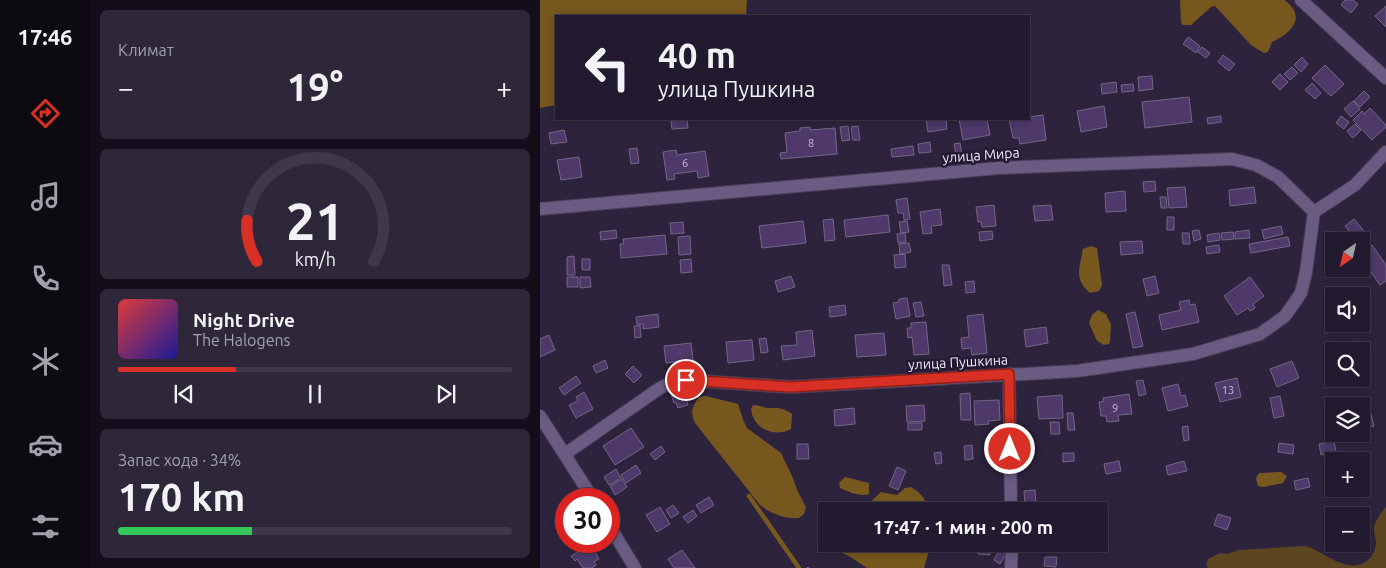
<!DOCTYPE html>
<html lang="ru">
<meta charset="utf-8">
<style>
body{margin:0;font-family:Ubuntu,sans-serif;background:#2e273a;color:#f1f3f6;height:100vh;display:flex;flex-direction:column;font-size:19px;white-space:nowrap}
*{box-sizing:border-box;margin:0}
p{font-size:16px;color:#a2a1aa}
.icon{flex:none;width:28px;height:28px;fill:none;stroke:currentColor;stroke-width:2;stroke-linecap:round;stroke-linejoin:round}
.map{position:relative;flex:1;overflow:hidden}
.details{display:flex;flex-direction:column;gap:10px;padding:10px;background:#130e19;width:450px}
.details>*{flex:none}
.top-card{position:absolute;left:15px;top:15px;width:475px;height:105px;border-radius:0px;box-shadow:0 2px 8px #0003,0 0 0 1px #3f384a;background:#221a2e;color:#f1f3f6;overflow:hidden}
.needle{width:32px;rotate:214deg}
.fabs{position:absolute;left:785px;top:232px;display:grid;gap:10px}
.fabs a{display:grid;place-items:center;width:45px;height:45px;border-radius:0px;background:#221a2e;box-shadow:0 2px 8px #0003,0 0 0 1px #3f384a;font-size:25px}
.speed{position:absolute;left:15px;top:488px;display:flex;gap:10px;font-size:25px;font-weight:700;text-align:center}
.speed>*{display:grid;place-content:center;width:65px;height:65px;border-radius:50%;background:#221a2e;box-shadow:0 2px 8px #0003,0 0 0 1px #3f384a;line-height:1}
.speed .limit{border:8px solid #d22;background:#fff;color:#111}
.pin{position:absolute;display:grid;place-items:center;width:42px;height:42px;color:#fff;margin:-21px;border:2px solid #fff;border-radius:50%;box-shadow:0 1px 5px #0007}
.me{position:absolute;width:55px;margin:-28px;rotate:0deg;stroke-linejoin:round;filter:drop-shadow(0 0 4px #0008)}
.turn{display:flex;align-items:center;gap:18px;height:105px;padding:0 20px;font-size:22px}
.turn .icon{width:65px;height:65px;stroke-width:2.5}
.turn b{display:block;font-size:35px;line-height:42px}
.big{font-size:38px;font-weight:700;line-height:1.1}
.details .card{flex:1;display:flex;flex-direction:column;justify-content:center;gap:8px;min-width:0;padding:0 18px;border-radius:8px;background:#2e273a}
.details .dial{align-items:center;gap:0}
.dial svg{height:130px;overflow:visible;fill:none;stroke:#3f384a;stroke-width:7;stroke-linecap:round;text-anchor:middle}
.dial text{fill:#f1f3f6;stroke:none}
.song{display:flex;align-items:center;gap:15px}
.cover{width:60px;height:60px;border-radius:8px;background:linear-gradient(135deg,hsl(0 70% 55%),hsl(240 70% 35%))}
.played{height:5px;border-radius:2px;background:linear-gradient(90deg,#d93025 30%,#3f384a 30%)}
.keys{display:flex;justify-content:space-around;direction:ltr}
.heat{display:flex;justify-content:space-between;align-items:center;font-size:28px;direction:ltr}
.charge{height:8px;border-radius:4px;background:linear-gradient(90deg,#34c759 34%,#3f384a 0)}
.trip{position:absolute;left:278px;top:502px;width:290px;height:50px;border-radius:0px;background:#221a2e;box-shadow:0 2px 8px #0003,0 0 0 1px #3f384a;font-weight:700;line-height:50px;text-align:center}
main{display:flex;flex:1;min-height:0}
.menu{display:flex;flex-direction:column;width:90px;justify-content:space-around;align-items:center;background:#0e0a12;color:#a2a1aa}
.menu .icon{width:35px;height:35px}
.menu .on{color:#d93025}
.menu b{font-size:22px;color:#f1f3f6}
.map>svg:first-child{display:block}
.green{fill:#5c4620}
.forest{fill:#76571e}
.water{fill:#77581f}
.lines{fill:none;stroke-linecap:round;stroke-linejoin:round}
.stream{stroke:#77581f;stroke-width:4.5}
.building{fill:#4e396a;stroke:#726785}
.street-casing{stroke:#493f57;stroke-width:14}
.path{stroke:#786f85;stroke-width:2.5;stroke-dasharray:2.5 2.5;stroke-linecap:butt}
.street{stroke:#6a5b83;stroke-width:12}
.route-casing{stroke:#8d1f18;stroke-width:12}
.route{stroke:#d93025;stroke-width:9}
.labels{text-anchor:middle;stroke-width:5;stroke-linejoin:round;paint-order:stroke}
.number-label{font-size:11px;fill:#c7bdd6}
.street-label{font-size:14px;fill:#efe9fa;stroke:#241a33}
</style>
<main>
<nav class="menu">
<b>17:46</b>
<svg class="icon on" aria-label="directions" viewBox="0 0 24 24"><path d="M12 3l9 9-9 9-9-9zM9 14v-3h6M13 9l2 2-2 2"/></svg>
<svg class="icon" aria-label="music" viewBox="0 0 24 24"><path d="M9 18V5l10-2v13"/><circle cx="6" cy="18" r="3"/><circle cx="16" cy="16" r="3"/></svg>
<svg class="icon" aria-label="phone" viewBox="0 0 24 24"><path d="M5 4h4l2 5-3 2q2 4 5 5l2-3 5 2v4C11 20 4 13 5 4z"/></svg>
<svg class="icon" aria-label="climate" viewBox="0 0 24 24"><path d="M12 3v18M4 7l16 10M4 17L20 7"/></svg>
<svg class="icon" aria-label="car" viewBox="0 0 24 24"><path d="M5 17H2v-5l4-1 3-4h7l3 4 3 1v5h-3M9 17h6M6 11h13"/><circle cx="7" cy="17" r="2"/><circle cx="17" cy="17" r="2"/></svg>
<svg class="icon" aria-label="filters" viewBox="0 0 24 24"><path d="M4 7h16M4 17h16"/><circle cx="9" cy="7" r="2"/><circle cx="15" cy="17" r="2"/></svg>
</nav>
<section class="details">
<div class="card"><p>Климат</p>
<div class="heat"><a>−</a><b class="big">19°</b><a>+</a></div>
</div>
<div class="card dial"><svg viewBox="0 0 100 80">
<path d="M14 69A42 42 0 1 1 86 69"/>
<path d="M14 69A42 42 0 0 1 8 44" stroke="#d93025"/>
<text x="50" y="56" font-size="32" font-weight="700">21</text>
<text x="50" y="72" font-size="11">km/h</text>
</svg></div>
<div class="card">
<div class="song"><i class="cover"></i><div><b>Night Drive</b><p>The Halogens</p></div></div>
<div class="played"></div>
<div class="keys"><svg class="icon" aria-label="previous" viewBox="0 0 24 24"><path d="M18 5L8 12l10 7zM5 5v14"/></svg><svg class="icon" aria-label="pause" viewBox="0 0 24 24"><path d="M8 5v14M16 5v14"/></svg><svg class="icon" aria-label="next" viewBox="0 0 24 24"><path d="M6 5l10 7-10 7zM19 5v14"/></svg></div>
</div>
<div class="card"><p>Запас хода · 34%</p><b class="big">170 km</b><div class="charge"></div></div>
</section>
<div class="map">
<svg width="846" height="568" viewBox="0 0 846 568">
<rect width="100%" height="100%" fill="#2e233d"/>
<path class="green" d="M846 507V568H669L666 565 668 559 680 553 687 554 698 550 765 546C780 550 792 562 808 565 823 568 836 557 836 542 836 537 833 532 834 527 836 520 841 512 846 507Z"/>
<path class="forest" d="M0 0H207L206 16H16V105L0 108Z
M640 0H744C768 16 751 34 732 42L728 52 724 53 711 45 675 6 671 7 651 25H643L641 23Z
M166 396 198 404 204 422 207 428 241 453 253 478 257 490 266 507 264 514 259 518C245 519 231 514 220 505L155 423C150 412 152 407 159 397Z
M371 487C380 493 388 499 386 511H321L341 492 357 495 365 488Z
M284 515H286V544H389L390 547 384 568H327L309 556 291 548 282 541 278 531Z"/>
<path class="water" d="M551 246 557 248 562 285 559 291 550 293C533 278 540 268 543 249Z
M558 310 566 314 571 325 570 341 569 344 564 345 557 341 549 323 552 315Z
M213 405C219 405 224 408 229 408 238 408 244 408 252 414L251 429C235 438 213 429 211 409Z
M741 472 747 476 743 483 724 487 718 486 716 478 719 473Z
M305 477 329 483V494C319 497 310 492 300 488L299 483Z"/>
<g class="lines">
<path class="stream" d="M209 496 259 568"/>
</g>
<path class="building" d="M805 0H813L818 4 811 13 801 5Z
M846 6V27L835 16Z
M648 37 660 46 656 53 643 44Z
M662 47 670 53 666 58 658 52Z
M683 55 695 64 689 71 678 62Z
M762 57 768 64 761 72 754 65Z
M785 65 804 84 791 96 772 78Z
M752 67 758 73 750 80 744 74Z
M740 74 748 82 740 90 732 82Z
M612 76 613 89 599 91 598 77Z
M576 82 577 92 562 94 561 84Z
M772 83 781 93 775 99 765 90Z
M593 84 594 91 582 92 581 85Z
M824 91 830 97 820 107 814 101Z
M649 97 652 122 605 128 602 102Z
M813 101 820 109 811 117 804 109Z
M564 106 567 127 541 132 537 111Z
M830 108 846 125V127L832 140 813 120 822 111 824 114Z
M503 115 506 140 480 144 479 138H473L469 119H489V117Z
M681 116V122L668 124 667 118Z
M801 116 809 122 804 129 796 123Z
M147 119 148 128 132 129 131 120Z
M386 119H406L407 129 388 132Z
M419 119H447L450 135 423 140Z
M815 124 821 130 813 138 807 131Z
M308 126 310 140 302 141 300 127Z
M318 126 320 140H313L311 127Z
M270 127V130L295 128 297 154 241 159 240 153 247 152 245 133 260 131V128Z
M24 130 27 142 11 144 9 133Z
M390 142 391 152 379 153 378 144Z
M420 143 422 154 416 155 414 144Z
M373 146 374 155 352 157 351 149Z
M97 148 99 163 91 164 89 149Z
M136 150 137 155 165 151 169 176 158 178 157 171 134 174 135 179 127 180 123 152Z
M39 157 42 177 21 180 17 160Z
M615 181 616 191 604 192 603 182Z
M645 187 647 207 629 208 627 188Z
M714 187 716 203 690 206 689 190Z
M585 191 586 211 566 212 565 193Z
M620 197H626L627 208H621Z
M367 198 370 219 364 220 363 213H358L356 200Z
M454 205 456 226 442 227 441 222H438L436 207Z
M511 205 513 220 495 221 493 206Z
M400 209 402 225 391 226 392 233 383 234 380 212Z
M348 215 350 232 306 237 304 220Z
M627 217H634V230H627Z
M293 219 295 240 285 241 283 220Z
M814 219 827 235 822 238 817 231 812 235 805 226Z
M263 221 266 243 222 248 219 226Z
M367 221 369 232 361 233 359 222Z
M143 222 144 233 131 234 130 223Z
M741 226 743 234 724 239 722 230Z
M76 230 77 238 61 240 60 232Z
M659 230 661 239 654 241 652 231Z
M709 230 710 238 695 239V232Z
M452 231 453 239 440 241 439 232Z
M693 232 694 239 682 240 681 233Z
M365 233 366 242 358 243 357 234Z
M642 233H649L650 244H643Z
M679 233 680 240 668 242 667 235Z
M125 235 127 254 81 258 80 244H84L83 239Z
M150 236 151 254 139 255 138 237Z
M748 237 750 246 711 253 709 244Z
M602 241 603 253 581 255 580 242Z
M369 243 371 252 360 254 359 244Z
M679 245 680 252 667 254 666 247Z
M832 245 846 265V281L840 285 821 258V252Z
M365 254 366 267 355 268 354 255Z
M34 256 35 275H27V257Z
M42 259H50V270H42Z
M151 259 152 272 141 273 140 260Z
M402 265H409L412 285 404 286Z
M251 276 255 287 238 292 235 281Z
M615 276 619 293 607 296 603 279Z
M27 277H38V287H27Z
M40 277H50L51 287 40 288Z
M710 277 724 296 713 304 715 308 710 311 708 308 697 315 684 296Z
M434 281 435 292 426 293 425 282Z
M367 298 370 316 356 319 353 303 359 302V299Z
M649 300 650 305 655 304 659 322 622 330 619 315 641 310 639 302Z
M381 302 384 316 376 317 373 303Z
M305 305 306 315 290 317 289 307Z
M595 312 603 346 593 348 586 314Z
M118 314 119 327 103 329V324H97L96 317Z
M443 314 447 353 432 355 431 348 422 349 421 338 429 337 427 316Z
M386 322 389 354 374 355 372 337 368 338 367 328H371V323Z
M100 325 101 337 95 338 94 326Z
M506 327 508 343 486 347 484 330Z
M272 330 275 356 243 360 241 346 257 345 256 332Z
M344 333 346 355 317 357 315 335Z
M9 335 15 350 0 357V339Z
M226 338 228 352 221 353 219 339Z
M212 340 214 360 188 363 186 342Z
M815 341 820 351H812L809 344Z
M798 342 801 348 804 347 806 351H794L793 365 785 348Z
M151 343 153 360 126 363 124 346Z
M65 360 68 368 56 373 53 366Z
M752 361 759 378 737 387 730 369Z
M93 366 102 375 94 383 85 374Z
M36 376 41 383 24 395 19 388Z
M697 378 701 397 680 402 675 383Z
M603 380 606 394 599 396 596 381Z
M638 384 641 396 645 395 648 406 628 411 622 388Z
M144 390 148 405 138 408 136 402 134 403 131 394Z
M44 392 53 409 36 418 29 405 38 401 36 397Z
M430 393 431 420H421L420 394Z
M589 394 592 414 578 415 579 421 567 422 566 416H561L559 402 564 401 563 398Z
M522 395 523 418 499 419 497 397Z
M740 396 744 416 734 418 730 398Z
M459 400 460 420 448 421 449 424 435 425 434 401Z
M384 405 385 421 367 422 366 406Z
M314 408 315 424 295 426 294 410Z
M830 410 834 426 821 430V412Z
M527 413H533L535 430H528Z
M510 422H519L520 434H511Z
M368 423H382V430H368Z
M648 426 649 440 644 441 642 427Z
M91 428 104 447 75 465 63 446Z
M794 441 796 452 781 455 779 444Z
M739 443 754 445 753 454 738 452Z
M257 444H268L269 459H257Z
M432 445 433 459 425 460 424 446Z
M121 446 125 452 115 460 110 454Z
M401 452 402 463 396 464 394 453Z
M523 453H534V461L523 462Z
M579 461 581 471 566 474 564 464Z
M644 461 647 471 628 475 626 466Z
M96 465 101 473 86 483 81 475Z
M357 467 366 471 358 490 349 486Z
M76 469 81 478 69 485 64 477Z
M768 478 770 487 756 490 754 481Z
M82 479 87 487 75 495 70 486Z
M495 490 496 505 485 506 484 491Z
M169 497 174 505 161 513 156 505Z
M133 505 139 513 131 518 126 510Z
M524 506V511H486V508Z
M120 507 130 524 117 532 106 515Z
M795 508 798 516H794V525H792L788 510Z
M153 510 157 516 148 523 143 517Z
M678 514 691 518 687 530 674 525Z
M50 544 59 559 54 562 56 565 52 568H43L37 559 35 561 31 556Z
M439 544H451L450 555 438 554Z
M460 549 467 552 460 564 454 560Z
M142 550 155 568H134L128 559Z
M505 557H517L516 567 504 566Z"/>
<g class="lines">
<g class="street-casing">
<path id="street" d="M761 0 846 78
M0 209 459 168 692 159 716 165 738 177 774 212 815 185 846 152
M469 374 471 511
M0 416 53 499
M25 454 120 388 130 383 146 380 250 387 537 371 653 354 720 334 745 316 761 293 766 272 774 212
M69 525 95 568
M471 568 472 544"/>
</g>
<path class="path" d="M268 568V567"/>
<use href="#street" class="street"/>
</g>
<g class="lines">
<g class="route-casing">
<path id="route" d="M146 380 250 387 469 374 470 449"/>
</g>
<use href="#route" class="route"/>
</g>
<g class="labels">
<g class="number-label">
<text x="271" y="147">8</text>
<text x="145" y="167">6</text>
<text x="688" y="394">13</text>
<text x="575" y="412">9</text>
</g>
<g class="street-label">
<text transform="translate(441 155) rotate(-4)" y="5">улица Мира</text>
<text transform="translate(418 362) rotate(-3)" y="5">улица Пушкина</text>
</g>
</g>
</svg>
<div class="fabs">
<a><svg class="needle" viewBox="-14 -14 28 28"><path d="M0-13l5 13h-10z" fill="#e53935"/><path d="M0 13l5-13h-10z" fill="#a2a1aa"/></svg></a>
<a><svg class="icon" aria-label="sound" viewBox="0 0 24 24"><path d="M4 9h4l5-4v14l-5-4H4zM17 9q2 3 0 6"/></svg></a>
<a><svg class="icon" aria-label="search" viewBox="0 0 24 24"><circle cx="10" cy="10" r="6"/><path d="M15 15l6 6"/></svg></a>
<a><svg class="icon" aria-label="layers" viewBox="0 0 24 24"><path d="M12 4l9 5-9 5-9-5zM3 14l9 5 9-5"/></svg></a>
<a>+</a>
<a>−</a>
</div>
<div class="speed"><div class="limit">30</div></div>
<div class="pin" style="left:146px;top:380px;background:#d93025"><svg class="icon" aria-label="arrive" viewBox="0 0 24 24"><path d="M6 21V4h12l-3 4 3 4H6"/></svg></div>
<svg class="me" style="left:470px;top:449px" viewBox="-20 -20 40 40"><circle r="17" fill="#d93025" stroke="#fff" stroke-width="3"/><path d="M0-11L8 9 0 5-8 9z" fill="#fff"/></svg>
<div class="trip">17:47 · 1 мин · 200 m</div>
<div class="top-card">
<div class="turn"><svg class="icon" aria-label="left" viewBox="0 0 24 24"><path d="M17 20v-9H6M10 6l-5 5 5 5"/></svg><div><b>40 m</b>улица Пушкина</div></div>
</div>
</div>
</main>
